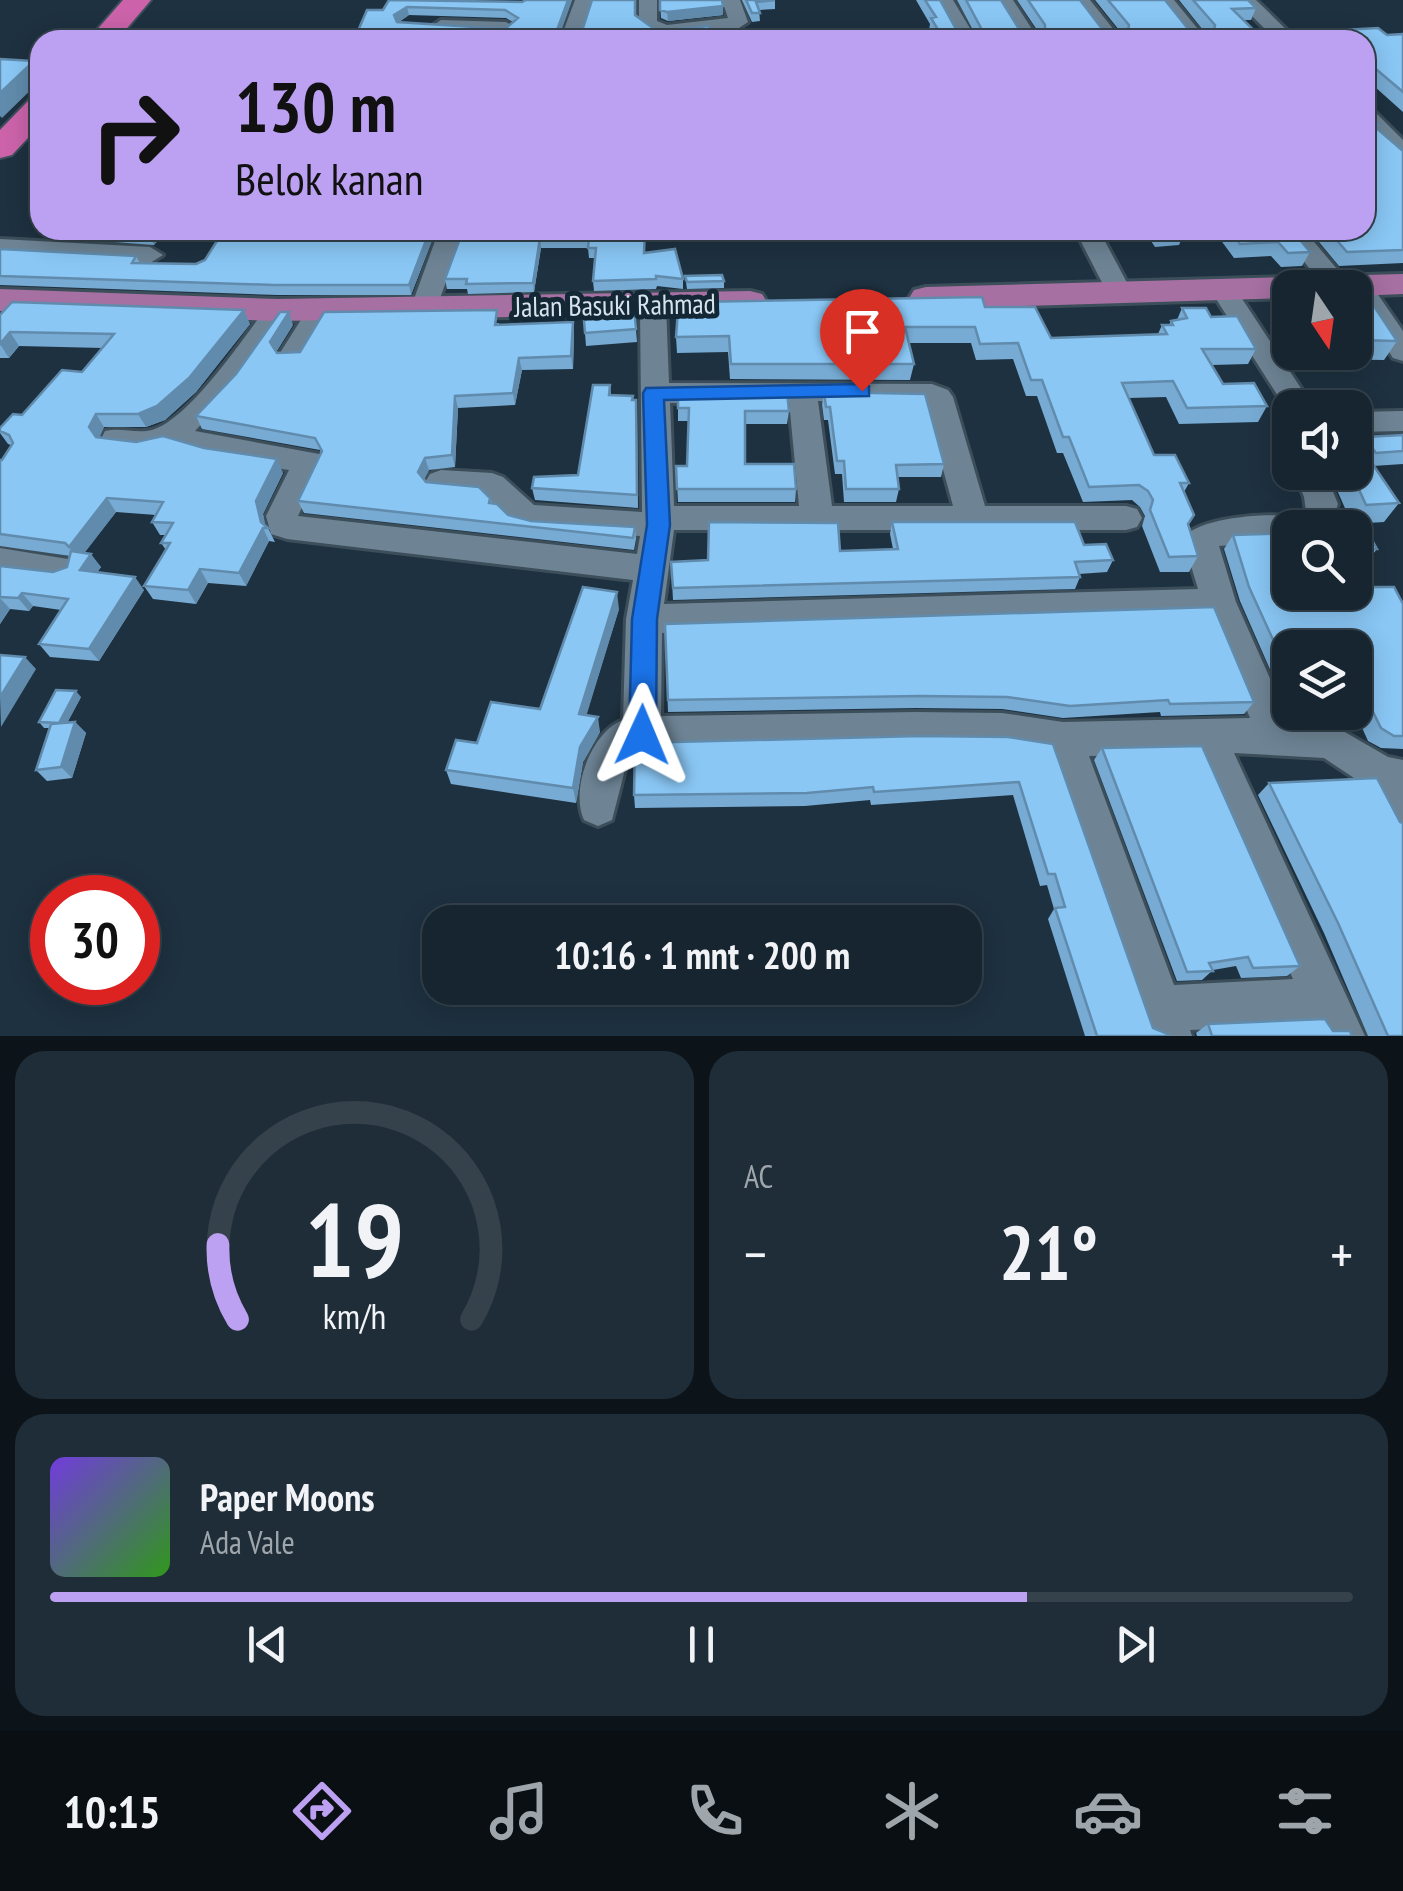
<!DOCTYPE html>
<html lang="id">
<meta charset="utf-8">
<style>
body{margin:0;font-family:"PT Sans Narrow",sans-serif;background:#1f2d38;color:#f1f3f6;height:100vh;display:flex;flex-direction:column;font-size:38px;white-space:nowrap}
*{box-sizing:border-box;margin:0}
p{font-size:32px;color:#9ea5ab}
.icon{flex:none;width:55px;height:55px;fill:none;stroke:currentColor;stroke-width:2;stroke-linecap:round;stroke-linejoin:round}
.map{position:relative;height:1036px;overflow:hidden}
.panel{display:flex;flex-direction:column;gap:15px;padding:15px;background:#0c141a;flex:1}
.panel>*{flex:none}
.banner{position:absolute;left:30px;top:30px;width:1345px;height:210px;border-radius:30px;box-shadow:0 5px 25px #0003,0 0 0 2px #35424c;background:#bca0f2;color:#111;overflow:hidden}
.needle{width:65px;rotate:167deg}
.tools{position:absolute;left:1272px;top:270px;display:grid;gap:20px}
.tools a{display:grid;place-items:center;width:100px;height:100px;border-radius:20px;background:#162530;box-shadow:0 5px 25px #0003,0 0 0 2px #35424c;font-size:50px}
.speed{position:absolute;left:30px;top:875px;display:flex;gap:20px;font-size:50px;font-weight:700;text-align:center}
.speed>*{display:grid;place-content:center;width:130px;height:130px;border-radius:50%;background:#162530;box-shadow:0 5px 25px #0003,0 0 0 2px #35424c;line-height:1}
.speed .limit{border:15px solid #d22;background:#fff;color:#111}
.pin{position:absolute;display:grid;place-items:center;width:85px;height:85px;color:#fff;margin:-102px -42px;border-radius:50% 50% 50% 0;rotate:-45deg;box-shadow:0 0 10px #0007}
.pin .icon{rotate:45deg}
.me{position:absolute;width:110px;margin:-55px;rotate:1deg;stroke-linejoin:round;filter:drop-shadow(0 0 8px #0008)}
.turn{display:flex;align-items:center;gap:35px;height:210px;padding:0 40px;font-size:45px}
.turn .icon{width:130px;height:130px;stroke-width:2.5}
.turn b{display:block;font-size:70px;line-height:85px}
.big{font-size:75px;font-weight:700;line-height:1.1}
.panel .widget{flex:1;display:flex;flex-direction:column;justify-content:center;gap:15px;min-width:0;padding:0 35px;border-radius:30px;background:#1f2d38}
.panel .dial{align-items:center;gap:0}
.dial svg{height:260px;overflow:visible;fill:none;stroke:#35424c;stroke-width:7;stroke-linecap:round;text-anchor:middle}
.dial text{fill:#f1f3f6;stroke:none}
.song{display:flex;align-items:center;gap:30px}
.cover{width:120px;height:120px;border-radius:15px;background:linear-gradient(135deg,hsl(260 70% 55%),hsl(110 70% 35%))}
.played{height:10px;border-radius:5px;background:linear-gradient(90deg,#bca0f2 75%,#35424c 75%)}
.keys{display:flex;justify-content:space-around;direction:ltr}
.heat{display:flex;justify-content:space-between;align-items:center;font-size:55px;direction:ltr}
.panel .tiles{flex:1;display:grid;gap:15px;grid-template-columns:1fr 1fr}
.widget:last-child{grid-column:span 2}
.trip{position:absolute;left:422px;top:905px;width:560px;height:100px;border-radius:30px;background:#162530;box-shadow:0 5px 25px #0003,0 0 0 2px #35424c;font-weight:700;line-height:100px;text-align:center}
.dock{display:flex;height:160px;justify-content:space-around;align-items:center;background:#090f13;color:#9ea5ab}
.dock .icon{width:70px;height:70px}
.dock .on{color:#bca0f2}
.dock b{font-size:45px;color:#f1f3f6}
.map>svg:first-child{display:block}
.lines{fill:none;stroke-linecap:round;stroke-linejoin:round}
.minor-casing{stroke:#3c4e5a;stroke-width:6}
.major-casing{stroke:#3c4e5a;stroke-width:6}
.highway-casing{stroke:#3c4e5a;stroke-width:4}
.minor{fill:#6e8495;fill-rule:evenodd}
.major{fill:#a670a2;fill-rule:evenodd}
.highway{fill:#cc63aa;fill-rule:evenodd}
.wall{fill:#77abd3;fill-rule:evenodd}
.shaded-wall{fill:#618bac}
.building{fill:#8ac7f5;stroke:#618bac;stroke-width:2.5;fill-rule:evenodd}
.route{fill:#1a73e8;stroke:#114b97;stroke-width:2.5}
.labels{text-anchor:middle;stroke-width:10;stroke-linejoin:round;paint-order:stroke}
.street-label{font-size:28px;fill:#d7e3ed;stroke:#142735}
</style>
<div class="map">
<svg width="1403" height="1036" viewBox="0 0 1403 1036">
<rect width="100%" height="100%" fill="#1e3140"/>
<g class="lines">
<g class="minor-casing">
<path id="minor" d="M575 0H593L580 40H560Z
M639 0H657V21L667 25 728 18 722 0H740L748 22 739 28 676 35 678 40H658L657 34 639 24Z
M935 0H953L977 40H957Z
M995 0H1013L1039 40H1019Z
M1071 0H1090L1122 40H1102Z
M1155 0H1174L1207 40H1187Z
M1236 0H1256L1297 40H1276Z
M441 20 506 22 516 28 506 34 434 30 432 26Z
M1365 109 1373 110 1403 140V159L1395 157 1365 127Z
M439 230H595L597 233 585 240 461 239 436 310 423 318 410 310Z
M1075 230H1099L1133 294 1129 300H1111Z
M1279 230H1304L1348 282 1359 278 1368 280 1403 331V361L1393 358 1355 300V288H1325Z
M0 239 150 247 163 255 150 263 0 255Z
M1224 283 1233 285 1314 408H1290V415L1211 291Z
M653 297 666 305 669 383 932 384 948 390 953 397 985 506H1126L1137 509 1142 518 1137 527 1126 530H674L664 604 1198 589 1183 539C1196 517 1272 512 1296 517L1306 511 1304 497 1294 472H1325L1338 504 1330 528H1290V540L1219 546 1236 602 1288 719 1331 724 1388 757 1403 760V837L1389 832 1366 786 1324 758 1234 753 1365 1036H1318L1313 1024 1190 1030 1192 1036H1146L1049 754 1002 747 916 746 633 753 628 758 612 820 598 826 584 820C570 790 591 732 623 720L626 619 633 580 287 539 271 534 266 516 289 470 212 458 171 446 144 452 105 447 101 439 105 431C121 427 136 434 152 430 189 420 245 336 269 304L278 302 291 310 239 384 195 431 319 454 323 462 298 516 637 554 640 536 534 529 512 523 484 496 430 490 425 482 430 474 441 470 492 473 503 477 534 505 642 512 640 305ZM789 401 799 506H674L670 403ZM818 401 925 403 953 506H832ZM1208 616 1250 718 1063 722 1002 713 916 712 661 716 662 633ZM1195 754 1293 979 1174 985 1089 756Z
M320 302 333 310 306 356 302 362H282L278 356 311 304Z
M1403 411V431L1355 432V412Z
M0 548 74 560 79 569 74 578 62 582 0 574Z"/>
</g>
<g class="major-casing">
<path id="major" d="M1403 274V294L1355 296V288H1290V298L926 309 914 306 909 298 914 290 926 287Z
M0 289 278 299 750 291 762 294 767 302 762 310 750 313 278 321 0 311Z"/>
</g>
<g class="highway-casing">
<path id="highway" d="M123 0H151L117 40H88Z
M40 98V125L12 155 0 158V130L29 100Z"/>
</g>
<use href="#minor" class="minor"/>
<use href="#major" class="major"/>
<use href="#highway" class="highway"/>
</g>
<path class="wall" d="M389 0 522 2 526 0H572L560 33 581 34 635 16 655 34 354 40 383 10ZM409 15 506 18 513 22 505 29 399 22Z
M660 0 723 15 668 21 661 18Z
M742 0H775V9L759 10 760 21 752 22Z
M916 0H940L956 29 973 30 957 0H1001L1019 29 1037 30 1017 0H1080L1103 30H1119L1095 0H1165L1189 30H1203L1179 0H1248L1256 8 1251 20H1244L1264 40H935L929 30 930 24Z
M1323 31 1387 35 1403 34V112L1365 78V40L1319 39Z
M1365 108 1379 125 1377 128 1403 151V263L1339 266 1309 230H1365Z
M56 230H153L164 233 154 245 61 238Z
M436 230 411 295H278L0 285V249L136 256 140 263 196 264Z
M645 230V252L683 279V289L657 286 656 289 594 291 593 281 595 258H589L588 248H541L534 292 468 294 467 289H447L445 279 462 233 584 234Z
M1115 230H1292L1310 252 1302 266 1281 267 1271 256 1234 258 1217 235 1182 238 1179 245 1155 247 1149 238 1122 240Z
M685 276 724 281V288L687 289Z
M1355 299 1397 341 1384 360 1318 359 1315 352H1355Z
M694 302 985 307 1051 338 1158 334 1162 325H1169L1171 321 1177 320 1182 308 1211 317 1256 349 1248 364 1212 365 1223 384 1267 406 1258 422 1179 424 1166 397 1129 398 1154 455 1189 483 1184 492 1194 515 1188 526 1198 556 1189 572H1160L1142 526 1145 516 1140 507 1132 500 1083 502 1063 453H1057L1037 396H1026L1013 359 976 360 971 343H909L914 364 910 380 730 379 728 352 677 353 676 337 694 309Z
M634 306 637 342 586 346 583 308Z
M0 315 250 324 196 392 165 420 146 427H104L99 437 283 473 263 514 265 525 268 528 275 542 269 541 246 586 208 583 196 604 153 599 144 586 166 550 161 543 166 535H160L152 522 156 515 116 512 84 553 101 567 97 572 144 590 99 661 50 657 39 644 61 610 33 606 29 611 10 609 0 624V566L53 572 67 567 70 556 0 546V460H2L11 445 8 444 0 433V428L22 415 82 372 103 348 19 346 9 358H0Z
M573 322 574 334 573 369 522 370 515 405 458 408 455 467 429 470 424 479 426 482 490 498 492 503 508 515 531 521 635 527 636 539 634 550 304 513 298 501 321 453 320 450 202 429 196 416 293 325 276 352 277 353 300 352 499 323V325Z
M610 385 611 395 634 400 637 413 638 508 535 500 532 488 578 475Z
M824 392 944 464 941 477H897L899 489 896 502H844L842 474H835L828 420H824L822 405Z
M678 394 789 411 787 424H745V464L796 489 795 502H678L676 466H687L689 421H678Z
M1403 435V464L1373 466 1399 503 1384 522 1352 524 1329 472H1355L1359 445 1364 437Z
M892 522 1084 545 1113 560 1107 572 1079 574 1080 577 1075 589 673 600 671 562 893 549 890 534Z
M1355 531 1377 549 1366 563H1355Z
M1233 535 1290 592 1403 604V749L1381 748 1368 741 1359 721 1299 716 1297 712H1355V648H1290V699H1283L1240 601 1224 549Z
M619 609 586 715 600 732 583 762 576 803 451 784 446 770 477 743 540 709Z
M665 624 1254 702 1244 714 1161 716 1160 712 1063 718 1002 709 916 708 668 712Z
M81 697 67 723 75 722 86 733 72 778 47 781 36 770 50 728H44L39 722Z
M1008 737 1153 1028 1169 1036H1085L1048 919 1054 909 1047 885 1040 886 1013 795 871 805 870 800 805 806 635 808 634 795Z
M1102 748 1300 966 1287 976 1241 978 1236 966 1213 970 1202 980 1177 981 1094 760Z
M1269 783 1400 822 1403 1036H1368L1324 933 1258 795Z
M1208 1024 1333 1031 1352 1036H1197L1196 1033Z"/>
<path class="shaded-wall" d="M568 0H572L558 40 556 33Z
M723 6V15L668 21 667 12Z
M407 7 409 15 396 24 394 15Z
M34 61 40 73V81L2 118 0 116V93Z
M153 230H163L164 233 154 245 149 234Z
M430 230H436L411 295 409 285Z
M540 238 541 248 534 292 533 283Z
M244 310 250 324 196 392 165 420 146 427 138 414Z
M289 312 293 325 275 354 270 342Z
M573 322 574 334 573 369 571 356Z
M10 332 19 346 9 358 0 344Z
M519 358 522 370 515 405 513 393Z
M455 396 458 408 455 467 452 455Z
M96 414 104 427 98 441 89 427Z
M425 458 429 470 422 484 418 472Z
M277 459 283 473 263 514 266 528 261 522 256 501Z
M107 498 116 512 79 560 69 547Z
M263 528 269 541 246 586 239 573Z
M91 554 101 567 90 583 80 570Z
M200 569 208 583 196 604 188 590Z
M135 577 144 590 99 661 89 649Z
M617 592 619 609 582 730 579 714Z
M22 593 33 606 29 611 18 598Z
M0 598 10 609 0 624Z
M25 657 36 669 1 727 0 697Z
M76 691 81 697 64 729 59 723Z
M598 717 600 732 583 762 576 803 573 788 580 747Z
M75 722 86 733 72 778 61 767Z"/>
<path class="building" d="M389 0 522 2 526 0H568L556 33 581 34 592 0H635V15L653 28 655 34 678 35 681 29 709 26 710 40H354L367 10H383ZM407 7 505 10 518 18 505 29 397 22 394 15Z
M660 0H722L723 6 667 12 660 10Z
M746 0H775L756 2 760 13H752Z
M925 0H940L956 29 982 30 966 0H1001L1019 29 1045 30V25L1028 0H1080L1103 30H1128L1129 25 1108 0H1165L1189 30H1214L1215 25 1193 0H1248L1256 8 1232 9 1264 40H944L931 18 936 17Z
M1378 28 1387 35 1403 34V92L1370 64 1365 65V40H1283L1332 39 1323 31Z
M0 59 34 61 0 93Z
M1365 108 1379 125 1374 126 1403 151V250L1347 252 1328 230H1365Z
M85 230H153L149 234Z
M238 230H430L409 285H274L0 276V249L136 256 132 263 196 264 205 260 222 233 235 234Z
M591 230H645L644 253 675 249 683 279 656 276V279L593 281 596 248H588L589 238H540L533 283 466 284 467 279H445L462 233 584 234Z
M1159 230H1184L1185 231 1160 233Z
M1230 230H1292L1310 252 1288 253 1278 242 1240 244Z
M722 275 724 281 687 282 685 276Z
M982 297 985 307H1035L1051 338 1167 334 1162 325H1173L1171 321 1187 318 1182 308H1206L1211 317 1237 316 1256 349H1202L1223 384 1254 383 1267 406 1187 408 1173 381 1122 383 1154 455H1175L1189 483H1180L1194 515 1188 524 1198 556 1169 557 1150 510 1153 500 1148 491 1139 485 1089 487 1069 437H1063L1042 380H1031L1018 343 980 344 975 327H905L914 364H731L729 336 676 337 678 310 697 309 694 302Z
M1355 299 1370 300 1397 341 1355 340Z
M12 302 244 310 189 378 157 406 138 414H96L89 427 96 437 136 442 163 436 204 448 277 459 256 501 261 522 268 528H263L239 573 200 569 188 590 144 586 170 543H161L173 523 152 522 163 502 107 498 69 547 65 543 0 534V460H2L13 443 9 435 0 431V428L13 414 22 415 62 370 82 372 114 334 10 332 0 344V315Z
M634 306 636 329 585 333 583 308Z
M497 310 495 325 573 322 571 356 519 358 513 393 455 396 452 455 425 458 418 472 426 482 479 487 490 498 489 503 497 504 508 515 531 521 635 527 633 538 298 501 322 451 315 438 196 416 236 374 280 312H289L270 342 277 353 300 352 324 312Z
M593 385H610L609 395 633 396 632 400H636L637 495 532 488 534 477 578 475Z
M787 392 789 411H745V464H794L796 489H677L676 466H687L689 408H678V394Z
M824 392 925 394 944 464 896 465 899 489H846L844 461H837L830 407H826Z
M1403 435V451L1376 453 1364 437Z
M1355 438 1399 503 1366 505 1351 472H1355Z
M709 522 838 523 840 551 898 549 892 522H1075L1084 545 1106 544 1113 560 1075 562 1080 577 673 588 671 562 708 560Z
M1355 531H1367L1377 549H1355Z
M1290 533V592H1355V587H1394L1403 604V736H1394L1381 728 1371 708 1355 707V648H1290V677L1249 587 1233 535Z
M71 551 91 554 80 570 135 577 89 649 39 644 68 599 22 593 18 598 0 597V566L53 572 67 567Z
M583 587 617 592 579 714 598 717 580 747 573 788 446 770 456 740 477 743 491 702 540 709Z
M1214 607 1254 702 1170 704 1168 700 1070 706 1007 697 920 696 668 700 665 624Z
M0 655 25 657 0 697Z
M56 690 76 691 59 723 39 722Z
M75 722 61 767 36 770 51 724Z
M920 736 1008 737 1053 744 1153 1028 1168 1034 1169 1036H1097L1055 908 1065 907 1055 874H1048L1019 782 874 792 873 787 807 793 634 795 635 743Z
M1202 746 1300 966 1253 968 1248 957 1209 963 1213 971 1187 972 1102 748Z
M1377 778 1400 822 1403 823V1036H1388L1338 923 1269 783Z
M1325 1019 1333 1031H1350L1352 1036H1212L1208 1024Z"/>
<path class="route" d="M862 384 869 386V396L664 400 670 525 657 619 656 735 652 743 642 747 633 743 629 735 632 619 647 525 643 393 646 388Z"/>
<g class="labels">
<g class="street-label">
<text transform="translate(615 305) rotate(-1)" y="10">Jalan Basuki Rahmad</text>
</g>
</g>
</svg>
<div class="tools">
<a><svg class="needle" viewBox="-14 -14 28 28"><path d="M0-13l5 13h-10z" fill="#e53935"/><path d="M0 13l5-13h-10z" fill="#9ea5ab"/></svg></a>
<a><svg class="icon" aria-label="sound" viewBox="0 0 24 24"><path d="M4 9h4l5-4v14l-5-4H4zM17 9q2 3 0 6"/></svg></a>
<a><svg class="icon" aria-label="search" viewBox="0 0 24 24"><circle cx="10" cy="10" r="6"/><path d="M15 15l6 6"/></svg></a>
<a><svg class="icon" aria-label="layers" viewBox="0 0 24 24"><path d="M12 4l9 5-9 5-9-5zM3 14l9 5 9-5"/></svg></a>
</div>
<div class="speed"><div class="limit">30</div></div>
<div class="pin" style="left:862px;top:391px;background:#d93025"><svg class="icon" aria-label="arrive" viewBox="0 0 24 24"><path d="M6 21V4h12l-3 4 3 4H6"/></svg></div>
<svg class="me" style="left:642px;top:735px" viewBox="-20 -20 40 40"><path d="M0-17L14 15 0 8-14 15z" fill="#1a73e8" stroke="#fff" stroke-width="4"/></svg>
<div class="trip">10:16 · 1 mnt · 200 m</div>
<div class="banner">
<div class="turn"><svg class="icon" aria-label="right" viewBox="0 0 24 24"><path d="M7 20v-9h11M14 6l5 5-5 5"/></svg><div><b>130 m</b>Belok kanan</div></div>
</div>
</div>
<section class="panel">
<div class="tiles">
<div class="widget dial"><svg viewBox="0 0 100 80">
<path d="M14 69A42 42 0 1 1 86 69"/>
<path d="M14 69A42 42 0 0 1 8 46" stroke="#bca0f2"/>
<text x="50" y="56" font-size="32" font-weight="700">19</text>
<text x="50" y="72" font-size="11">km/h</text>
</svg></div>
<div class="widget"><p>AC</p>
<div class="heat"><a>−</a><b class="big">21°</b><a>+</a></div>
</div>
<div class="widget">
<div class="song"><i class="cover"></i><div><b>Paper Moons</b><p>Ada Vale</p></div></div>
<div class="played"></div>
<div class="keys"><svg class="icon" aria-label="previous" viewBox="0 0 24 24"><path d="M18 5L8 12l10 7zM5 5v14"/></svg><svg class="icon" aria-label="pause" viewBox="0 0 24 24"><path d="M8 5v14M16 5v14"/></svg><svg class="icon" aria-label="next" viewBox="0 0 24 24"><path d="M6 5l10 7-10 7zM19 5v14"/></svg></div>
</div>
</div>
</section>
<nav class="dock">
<b>10:15</b>
<svg class="icon on" aria-label="directions" viewBox="0 0 24 24"><path d="M12 3l9 9-9 9-9-9zM9 14v-3h6M13 9l2 2-2 2"/></svg>
<svg class="icon" aria-label="music" viewBox="0 0 24 24"><path d="M9 18V5l10-2v13"/><circle cx="6" cy="18" r="3"/><circle cx="16" cy="16" r="3"/></svg>
<svg class="icon" aria-label="phone" viewBox="0 0 24 24"><path d="M5 4h4l2 5-3 2q2 4 5 5l2-3 5 2v4C11 20 4 13 5 4z"/></svg>
<svg class="icon" aria-label="climate" viewBox="0 0 24 24"><path d="M12 3v18M4 7l16 10M4 17L20 7"/></svg>
<svg class="icon" aria-label="car" viewBox="0 0 24 24"><path d="M5 17H2v-5l4-1 3-4h7l3 4 3 1v5h-3M9 17h6M6 11h13"/><circle cx="7" cy="17" r="2"/><circle cx="17" cy="17" r="2"/></svg>
<svg class="icon" aria-label="filters" viewBox="0 0 24 24"><path d="M4 7h16M4 17h16"/><circle cx="9" cy="7" r="2"/><circle cx="15" cy="17" r="2"/></svg>
</nav>
